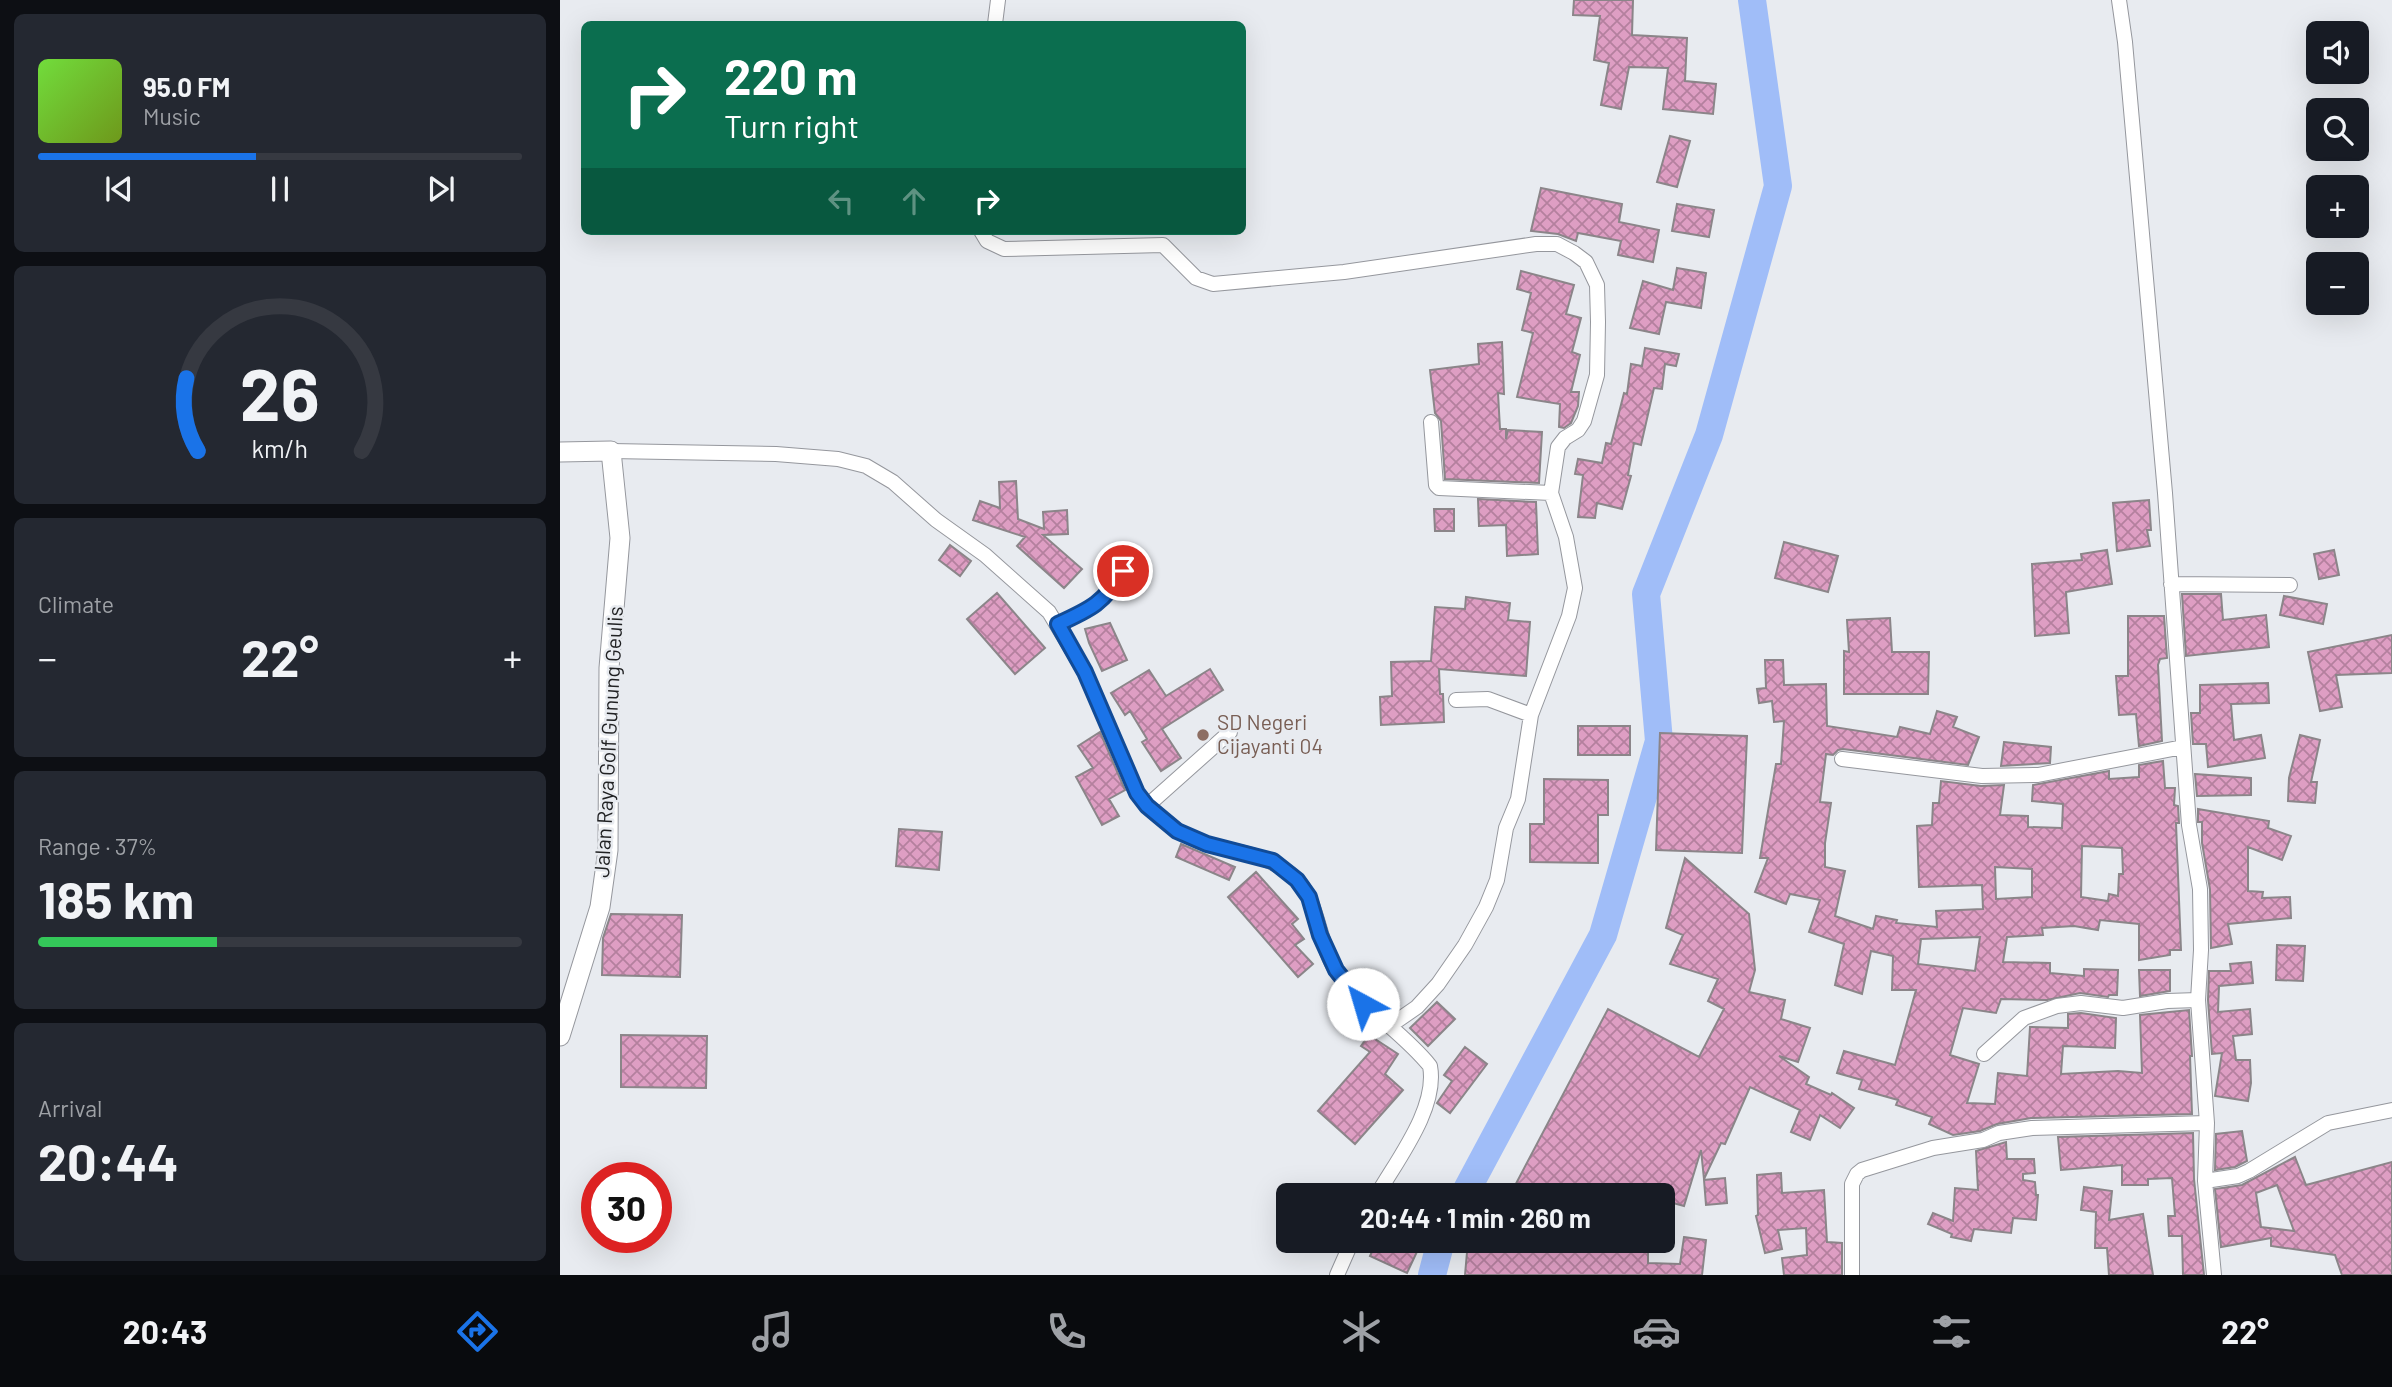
<!DOCTYPE html>
<meta charset="utf-8">
<style>
body{margin:0;font-family:Barlow,sans-serif;background:#242831;color:#f1f3f6;height:100vh;display:flex;flex-direction:column;font-size:26px;white-space:nowrap}
*{box-sizing:border-box;margin:0}
p{font-size:23px;color:#9ea1a6}
.icon{flex:none;width:38px;height:38px;fill:none;stroke:currentColor;stroke-width:2;stroke-linecap:round;stroke-linejoin:round}
.map{position:relative;flex:1;overflow:hidden}
.details{display:flex;flex-direction:column;gap:14px;padding:14px;background:#0d0f14;width:560px}
.details>*{flex:none}
.top-card{position:absolute;left:21px;top:21px;width:665px;height:214px;border-radius:10px;box-shadow:0 7px 28px #0002;background:#0b6e4f;color:#fff;overflow:hidden}
.fabs{position:absolute;left:1746px;top:21px;display:grid;gap:14px}
.fabs a{display:grid;place-items:center;width:63px;height:63px;border-radius:10px;background:#171b24;box-shadow:0 7px 28px #0002;font-size:35px}
.speed{position:absolute;left:21px;top:1162px;display:flex;gap:14px;font-size:35px;font-weight:700;text-align:center}
.speed>*{display:grid;place-content:center;width:91px;height:91px;border-radius:50%;background:#171b24;box-shadow:0 7px 28px #0002;line-height:1}
.speed .limit{border:10px solid #d22;background:#fff;color:#111}
.pin{position:absolute;display:grid;place-items:center;width:60px;height:60px;color:#fff;margin:-30px;border:4px solid #fff;border-radius:50%;box-shadow:0 2px 7px #0007}
.me{position:absolute;width:77px;margin:-38px;rotate:321deg;stroke-linejoin:round;filter:drop-shadow(0 0 5px #0008)}
.turn{display:flex;align-items:center;gap:24px;height:147px;padding:0 28px;font-size:32px}
.turn .icon{width:91px;height:91px;stroke-width:2.5}
.turn b{display:block;font-size:49px;line-height:60px}
.lanes{display:flex;align-items:center;height:66px;padding:0 28px;background:#0003;justify-content:center;gap:35px;direction:ltr}
.lanes .off{opacity:.35}
.big{font-size:52px;font-weight:700;line-height:1.1}
.details .card{flex:1;display:flex;flex-direction:column;justify-content:center;gap:10px;min-width:0;padding:0 24px;border-radius:10px;background:#242831}
.details .dial{align-items:center;gap:0}
.dial svg{height:182px;overflow:visible;fill:none;stroke:#363941;stroke-width:7;stroke-linecap:round;text-anchor:middle}
.dial text{fill:#f1f3f6;stroke:none}
.song{display:flex;align-items:center;gap:21px}
.cover{width:84px;height:84px;border-radius:10px;background:linear-gradient(135deg,hsl(100 70% 55%),hsl(80 70% 35%))}
.played{height:7px;border-radius:4px;background:linear-gradient(90deg,#1a73e8 45%,#363941 45%)}
.keys{display:flex;justify-content:space-around;direction:ltr}
.heat{display:flex;justify-content:space-between;align-items:center;font-size:38px;direction:ltr}
.charge{height:10px;border-radius:5px;background:linear-gradient(90deg,#34c759 37%,#363941 0)}
.trip{position:absolute;left:716px;top:1183px;width:399px;height:70px;border-radius:10px;background:#171b24;box-shadow:0 7px 28px #0002;font-weight:700;line-height:70px;text-align:center}
.dock{display:flex;height:112px;justify-content:space-around;align-items:center;background:#090b0e;color:#9ea1a6}
.dock .icon{width:49px;height:49px}
.dock .current{color:#1a73e8}
.dock b{font-size:32px;color:#f1f3f6}
main{display:flex;flex:1;min-height:0}
.map>svg:first-child{display:block}
.lines{fill:none;stroke-linecap:round;stroke-linejoin:round}
.river{stroke:#a0bdf8;stroke-width:28}
.building{fill:url(#building-cross-hatch);stroke:#8b8589;stroke-width:2;fill-rule:evenodd}
.service-casing{stroke:#95979d;stroke-width:9}
.minor-casing{stroke:#95979d;stroke-width:16}
.secondary-casing{stroke:#95979d;stroke-width:21}
.service{stroke:#fff;stroke-width:7}
.minor{stroke:#fff;stroke-width:14}
.secondary{stroke:#fff;stroke-width:19}
.route-casing{stroke:#114b97;stroke-width:18}
.route{stroke:#1a73e8;stroke-width:12}
.education-dot{fill:#8d6e63;stroke:#e8ebf0;stroke-width:2.5}
.labels{text-anchor:middle;stroke-width:5;stroke-linejoin:round;paint-order:stroke}
.education-label{font-size:21px;fill:#785e54;stroke:#e8ebf0;text-anchor:start}
.street-label{font-size:21px;fill:#202123;stroke:#e8ebf0}
</style>
<main>
<section class="details">
<div class="card">
<div class="song"><i class="cover"></i><div><b>95.0 FM</b><p>Music</p></div></div>
<div class="played"></div>
<div class="keys"><svg class="icon" aria-label="previous" viewBox="0 0 24 24"><path d="M18 5L8 12l10 7zM5 5v14"/></svg><svg class="icon" aria-label="pause" viewBox="0 0 24 24"><path d="M8 5v14M16 5v14"/></svg><svg class="icon" aria-label="next" viewBox="0 0 24 24"><path d="M6 5l10 7-10 7zM19 5v14"/></svg></div>
</div>
<div class="card dial"><svg viewBox="0 0 100 80">
<path d="M14 69A42 42 0 1 1 86 69"/>
<path d="M14 69A42 42 0 0 1 9 37" stroke="#1a73e8"/>
<text x="50" y="56" font-size="32" font-weight="700">26</text>
<text x="50" y="72" font-size="11">km/h</text>
</svg></div>
<div class="card"><p>Climate</p>
<div class="heat"><a>−</a><b class="big">22°</b><a>+</a></div>
</div>
<div class="card"><p>Range · 37%</p><b class="big">185 km</b><div class="charge"></div></div>
<div class="card"><p>Arrival</p><b class="big">20:44</b></div>
</section>
<div class="map">
<svg width="1832" height="1275" viewBox="0 0 1832 1275">
<defs>
<pattern id="building-cross-hatch" width="8" height="8" patternUnits="userSpaceOnUse" patternTransform="scale(1.75)"><rect width="8" height="8" fill="#de9ec3"/><path d="M0 0l8 8M0 8l8-8" fill="none" stroke="#b4809e"/></pattern>
</defs>
<rect width="100%" height="100%" fill="#e8ebf0"/>
<g class="lines">
<path class="river" d="M904 1195 1043 935 1099 741 1086 594 1149 435 1218 186 1192 0
M872 1275 881 1241"/>
</g>
<path class="building" d="M1014 0H1073L1072 35 1127 38 1125 81 1156 84 1153 114 1103 109 1108 68 1069 67 1061 109 1041 105 1049 63 1034 60 1040 16 1013 15Z
M1110 136 1130 141 1117 187 1097 182Z
M981 188 1062 204 1059 222 1099 230 1093 262 1058 255 1061 241 1018 233 1016 241 998 234 971 231Z
M1117 204 1154 210 1149 237 1112 231Z
M1117 268 1146 273 1141 308 1106 302 1099 334 1070 328 1083 281 1113 290Z
M961 271 1014 285 1006 314 1021 318 1012 352 1020 355 1011 392H1019L1018 406 1011 423 1004 428 999 427 1000 404 957 397 973 333 962 330 971 293 957 289Z
M942 342 944 394 938 393 940 429H946V439L948 430 982 432 979 483 885 479 881 421 875 413 870 370 919 364 918 344Z
M1085 348 1119 354 1116 366 1105 364 1102 389 1094 388 1081 445 1074 443 1068 475 1071 476 1062 509 1037 503 1035 518 1018 517 1023 475 1015 474 1018 459 1042 463 1046 443 1051 444 1064 393 1067 394 1071 364 1082 366Z
M456 481 458 519 484 529 483 512 507 510 508 534 483 535 522 569 504 588 457 546 465 537 413 520 420 501 440 508 439 482Z
M918 499 976 502 978 554 947 556 946 525 919 526Z
M1589 500 1591 530H1587L1590 546 1557 551 1553 503Z
M874 509H894V531H875Z
M1224 542 1278 556 1268 592 1215 578Z
M390 545 411 561 400 576 379 560Z
M1547 550 1552 584 1506 592 1509 633 1475 636 1472 564 1522 560 1521 554Z
M1774 550 1779 575 1759 579 1754 554Z
M437 593 485 648 455 674 407 619Z
M1622 594H1661L1663 620 1706 615 1709 647 1626 656Z
M1724 596 1767 604 1763 624 1720 615Z
M906 597 950 603 948 620 970 622 966 676 879 669 880 694H883L884 722 821 725 820 697 832 696 831 662 871 661 875 607 905 609Z
M1568 616H1604L1607 658 1600 659 1598 665 1602 741 1579 746 1576 714 1559 715 1556 676H1568Z
M1330 618 1332 652H1369L1368 694H1284V651L1289 652 1287 620Z
M550 623 567 660 542 671 529 643 525 629Z
M1832 635V673L1776 675 1782 707 1760 711 1748 652Z
M1205 660H1223L1224 685 1266 684 1267 726 1337 737 1340 727 1370 734 1377 711 1397 717 1393 727 1419 737 1408 765 1283 749 1278 750 1273 755 1266 754 1260 802 1271 803 1265 843V867L1285 871 1275 916 1313 929 1316 916 1337 920 1336 923 1377 927 1376 911 1423 909 1422 885 1359 887 1357 826 1372 825 1373 803H1379L1381 781 1421 786 1444 785 1440 815 1468 816V827L1502 828 1503 804 1472 801 1473 785 1549 771V779L1579 777V765L1603 761 1605 788H1615L1614 805 1618 806 1619 823H1616L1621 950H1610V955L1579 960V924L1540 920 1538 930 1514 926 1482 928 1483 935 1447 937 1443 962 1490 963V973L1524 976V969L1558 970 1557 995H1549L1548 997 1520 993 1487 1000 1441 999 1436 1013 1403 1008 1390 1055 1419 1064 1407 1103 1435 1104 1438 1073 1467 1076 1470 1027 1508 1028V1014L1521 1013 1556 1018 1555 1048 1503 1046 1501 1074 1558 1071 1582 1073 1580 1015 1629 1010 1632 1056H1630L1632 1114 1471 1118 1437 1124 1420 1131 1393 1135 1369 1124 1372 1117 1336 1105 1338 1100 1299 1089 1302 1080 1277 1073 1284 1051 1335 1065 1356 990H1332L1333 956 1311 951 1302 994 1275 985 1284 944 1249 932 1260 900 1230 894 1226 904 1195 892 1208 858H1200L1216 764H1221L1224 721 1214 722 1212 701 1199 703 1197 689 1206 688ZM1522 846 1562 848 1563 874H1559L1558 896 1549 894 1548 901 1521 897ZM1435 867 1472 869V897L1436 899ZM1420 937 1415 971 1358 964 1361 939Z
M650 669 663 690 602 729 621 758 601 771 582 742 587 739 570 711 565 715 551 693 589 670 606 696Z
M1708 683 1709 703 1671 704 1674 740 1701 735 1705 758 1648 767 1646 744H1633L1631 713H1640V685Z
M1018 726H1070V755H1018Z
M540 732 565 790 549 799 559 816 542 825 516 777 533 768 518 746Z
M1100 733 1187 736 1182 853 1096 850Z
M1740 735 1760 740 1751 782H1757L1755 803 1728 801 1729 778Z
M1444 742 1491 747 1490 763 1441 766Z
M1635 774 1691 778V795L1637 796Z
M984 779 1048 780V815H1038V863L970 862V824H984Z
M1638 809 1709 821 1708 828 1731 836 1722 860 1688 847V891L1703 892 1702 898 1730 897 1731 918 1668 924 1672 944 1651 948 1650 889 1642 843V822H1638Z
M339 829 382 832 379 870 336 866Z
M621 844 675 867 669 880 616 857Z
M1125 858 1189 914 1195 970 1189 992 1225 1000 1221 1019 1250 1028 1238 1062 1219 1056 1249 1077 1246 1084 1271 1095 1272 1093 1294 1108 1280 1128 1260 1115 1250 1140 1231 1132 1240 1110 1190 1087 1165 1144 1161 1143 1144 1179 1141 1150 1124 1206 1102 1200V1195H950L1048 1009 1139 1057 1164 1009 1148 1001 1158 979 1110 964 1123 935 1106 928Z
M696 872 738 919 732 924 744 939 735 945 753 964 738 977 668 897Z
M51 914 122 915 120 977 42 975 43 938Z
M1717 945 1745 946 1743 981 1716 980Z
M1691 962 1693 983 1659 986 1658 1012 1690 1009 1692 1034 1673 1036 1676 1060H1690L1691 1083 1688 1101 1655 1096 1662 1053 1652 1054 1648 1000 1649 971H1671L1670 964Z
M1579 970H1610V991L1580 996Z
M877 1002 895 1019 868 1046 850 1028Z
M61 1035 147 1036 146 1088 61 1087Z
M809 1035 838 1054 825 1074 843 1090 795 1144 758 1111 810 1052 801 1046Z
M905 1047 927 1064 890 1113 877 1103 892 1081 884 1075Z
M1682 1131 1687 1161 1675 1167 1655 1170 1656 1134Z
M1633 1133 1634 1179 1644 1275H1623L1622 1236H1609L1608 1216H1615L1612 1178 1588 1179V1185H1562V1165L1501 1170 1498 1137Z
M1446 1142 1447 1159H1474L1475 1173 1463 1174V1180L1475 1182 1476 1195H1478L1476 1220 1453 1218 1451 1233 1414 1229 1411 1241 1391 1237 1392 1234 1368 1224 1373 1213 1393 1221 1395 1188 1418 1190 1416 1151Z
M1735 1157 1746 1185 1832 1162V1275H1782L1775 1255 1711 1246V1238L1661 1247 1655 1189 1682 1185ZM1717 1185 1734 1231 1701 1227 1696 1193Z
M1221 1173 1222 1193 1264 1190 1267 1242 1282 1243V1275H1224L1222 1258 1247 1255 1246 1228 1218 1230 1222 1249 1205 1253 1196 1216 1198 1215 1197 1175Z
M1165 1178 1167 1203 1146 1205 1144 1180Z
M1524 1187 1552 1191 1549 1220 1583 1214 1593 1275H1549L1547 1248H1535L1536 1212 1521 1210Z
M1124 1237 1146 1240 1142 1275H905L908 1241 983 1245 980 1250 1051 1244 1052 1251 1088 1252V1263L1120 1264Z
M817 1241H862L847 1273 810 1256Z"/>
<g class="lines">
<g class="service-casing">
<path id="service" d="M498 624C531 609 544 603 563 571"/>
</g>
<g class="minor-casing">
<path id="minor" d="M1559 0 1565 42 1605 493 1629 825 1640 889 1641 950 1638 1000 1647 1123 1645 1181 1654 1275
M435 24 438 0
M421 231 427 241 444 249 603 245 636 278 653 284 784 272 976 244H997L1014 253 1026 262 1037 285 1038 322 1037 375 1024 421 1018 430 1005 438 998 447 991 493 1006 537 1015 588 1009 616 971 715 958 799 946 828 937 880 926 907 905 945 878 984 857 1007 831 1025
M871 422 876 485 879 488 991 493
M51 451 216 454 278 459 306 466 333 482 376 520 425 555 489 612 525 672 577 793C595 816 621 837 649 845 681 853 712 855 737 880 760 904 758 944 777 972 802 1009 842 1031 870 1066 878 1108 837 1160 817 1195
M1611 584 1730 585
M896 700 928 699 971 715
M1282 759 1422 776 1478 775 1623 747
M587 806 670 732
M1424 1054 1464 1018 1497 1006 1521 1003 1563 1008 1607 1001 1638 1000
M1645 1181 1678 1176 1689 1171 1768 1123 1832 1110
M777 1275 792 1241
M1292 1275V1184L1297 1174 1302 1170 1373 1148 1423 1140 1439 1133 1472 1128 1647 1123"/>
</g>
<g class="secondary-casing">
<path id="secondary" d="M0 452 51 451 60 538 49 668 48 850 40 907 0 1036"/>
</g>
<use href="#service" class="service"/>
<use href="#minor" class="minor"/>
<use href="#secondary" class="secondary"/>
</g>
<g class="lines">
<g class="route-casing">
<path id="route" d="M563 571C544 603 531 609 498 624L525 672 577 793 587 806 617 831 647 844 713 861 737 880 749 897 760 935 776 970 803 1004"/>
</g>
<use href="#route" class="route"/>
</g>
<circle class="education-dot" cx="643" cy="735" r="7"/>
<g class="labels">
<g class="education-label">
<text x="657" y="730">SD Negeri<tspan x="657" dy="24">Cijayanti 04</tspan></text>
</g>
<g class="street-label">
<text transform="translate(49 742) rotate(-87)" y="7">Jalan Raya Golf Gunung Geulis</text>
</g>
</g>
</svg>
<div class="fabs">
<a><svg class="icon" aria-label="sound" viewBox="0 0 24 24"><path d="M4 9h4l5-4v14l-5-4H4zM17 9q2 3 0 6"/></svg></a>
<a><svg class="icon" aria-label="search" viewBox="0 0 24 24"><circle cx="10" cy="10" r="6"/><path d="M15 15l6 6"/></svg></a>
<a>+</a>
<a>−</a>
</div>
<div class="speed"><div class="limit">30</div></div>
<div class="pin" style="left:563px;top:571px;background:#d93025"><svg class="icon" aria-label="arrive" viewBox="0 0 24 24"><path d="M6 21V4h12l-3 4 3 4H6"/></svg></div>
<svg class="me" style="left:803px;top:1004px" viewBox="-20 -20 40 40"><circle r="19" fill="#fff"/><path d="M0-13L10 11 0 6-10 11z" fill="#1a73e8"/></svg>
<div class="trip">20:44 · 1 min · 260 m</div>
<div class="top-card">
<div class="turn"><svg class="icon" aria-label="right" viewBox="0 0 24 24"><path d="M7 20v-9h11M14 6l5 5-5 5"/></svg><div><b>220 m</b>Turn right</div></div>
<div class="lanes"><svg class="icon off" aria-label="left" viewBox="0 0 24 24"><path d="M17 20v-9H6M10 6l-5 5 5 5"/></svg><svg class="icon off" aria-label="ahead" viewBox="0 0 24 24"><path d="M12 20V5M6 11l6-6 6 6"/></svg><svg class="icon" aria-label="right" viewBox="0 0 24 24"><path d="M7 20v-9h11M14 6l5 5-5 5"/></svg></div>
</div>
</div>
</main>
<nav class="dock">
<b>20:43</b>
<svg class="icon current" aria-label="directions" viewBox="0 0 24 24"><path d="M12 3l9 9-9 9-9-9zM9 14v-3h6M13 9l2 2-2 2"/></svg>
<svg class="icon" aria-label="music" viewBox="0 0 24 24"><path d="M9 18V5l10-2v13"/><circle cx="6" cy="18" r="3"/><circle cx="16" cy="16" r="3"/></svg>
<svg class="icon" aria-label="phone" viewBox="0 0 24 24"><path d="M5 4h4l2 5-3 2q2 4 5 5l2-3 5 2v4C11 20 4 13 5 4z"/></svg>
<svg class="icon" aria-label="climate" viewBox="0 0 24 24"><path d="M12 3v18M4 7l16 10M4 17L20 7"/></svg>
<svg class="icon" aria-label="car" viewBox="0 0 24 24"><path d="M5 17H2v-5l4-1 3-4h7l3 4 3 1v5h-3M9 17h6M6 11h13"/><circle cx="7" cy="17" r="2"/><circle cx="17" cy="17" r="2"/></svg>
<svg class="icon" aria-label="filters" viewBox="0 0 24 24"><path d="M4 7h16M4 17h16"/><circle cx="9" cy="7" r="2"/><circle cx="15" cy="17" r="2"/></svg>
<b>22°</b>
</nav>
